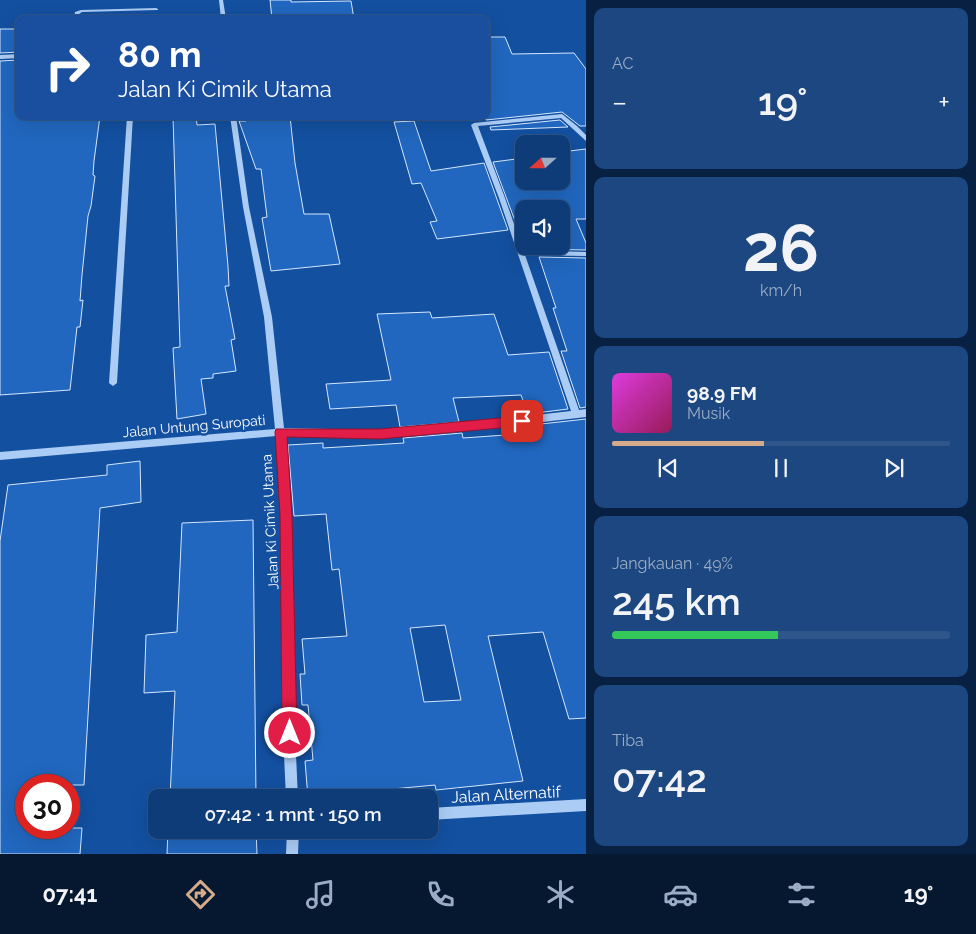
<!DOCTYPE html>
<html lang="id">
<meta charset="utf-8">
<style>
body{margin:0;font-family:Raleway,sans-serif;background:#1c4780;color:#f1f3f6;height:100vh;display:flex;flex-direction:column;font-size:19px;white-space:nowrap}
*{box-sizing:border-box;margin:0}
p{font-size:16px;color:#9badc6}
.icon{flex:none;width:28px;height:28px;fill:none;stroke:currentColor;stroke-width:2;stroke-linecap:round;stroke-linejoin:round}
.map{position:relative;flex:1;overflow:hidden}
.details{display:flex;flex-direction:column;gap:8px;padding:8px;background:#082142;width:390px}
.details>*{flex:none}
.guide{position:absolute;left:15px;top:15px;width:475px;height:105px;border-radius:10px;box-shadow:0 5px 20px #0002,0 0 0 1px #2e568a;background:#1a4fa0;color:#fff;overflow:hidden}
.needle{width:32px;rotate:249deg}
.fabs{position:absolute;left:515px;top:135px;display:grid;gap:10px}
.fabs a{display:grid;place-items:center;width:55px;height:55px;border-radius:10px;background:#0e3c78;box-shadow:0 5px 20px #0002,0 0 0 1px #2e568a;font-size:25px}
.speed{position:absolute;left:15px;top:774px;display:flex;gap:10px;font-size:25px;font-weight:700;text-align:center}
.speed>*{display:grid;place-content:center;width:65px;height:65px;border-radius:50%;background:#0e3c78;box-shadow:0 5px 20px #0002,0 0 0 1px #2e568a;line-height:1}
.speed .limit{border:8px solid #d22;background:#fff;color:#111}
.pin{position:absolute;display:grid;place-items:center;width:42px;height:42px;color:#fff;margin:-21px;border-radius:10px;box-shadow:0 2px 8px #0006}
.me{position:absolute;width:55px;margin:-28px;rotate:0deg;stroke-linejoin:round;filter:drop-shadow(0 0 4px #0008)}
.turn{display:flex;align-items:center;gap:18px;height:105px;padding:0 20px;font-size:22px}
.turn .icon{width:65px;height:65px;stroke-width:2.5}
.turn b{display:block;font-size:35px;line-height:42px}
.big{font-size:38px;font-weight:600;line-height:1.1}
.details .tile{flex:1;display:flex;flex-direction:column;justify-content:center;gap:8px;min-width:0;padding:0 18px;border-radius:10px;background:#1c4780}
.details .dial{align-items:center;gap:0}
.dial b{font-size:65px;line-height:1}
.song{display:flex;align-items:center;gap:15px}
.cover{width:60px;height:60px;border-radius:8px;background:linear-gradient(135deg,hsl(300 70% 55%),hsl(330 70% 35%))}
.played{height:5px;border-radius:2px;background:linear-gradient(90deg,#d6ab8b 45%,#2e568a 45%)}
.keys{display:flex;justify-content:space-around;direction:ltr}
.heat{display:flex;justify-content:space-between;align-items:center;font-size:28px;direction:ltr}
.charge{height:8px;border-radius:4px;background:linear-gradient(90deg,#34c759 49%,#2e568a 0)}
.trip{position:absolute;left:148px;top:789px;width:290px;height:50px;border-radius:10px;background:#0e3c78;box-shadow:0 5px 20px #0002,0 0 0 1px #2e568a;font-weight:600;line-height:50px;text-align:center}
.tab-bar{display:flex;height:80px;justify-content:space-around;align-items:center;background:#061830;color:#9badc6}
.tab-bar .icon{width:35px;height:35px}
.tab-bar .selected{color:#d6ab8b}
.tab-bar b{font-size:22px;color:#f1f3f6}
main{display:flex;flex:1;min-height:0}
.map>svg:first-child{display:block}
.building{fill:#2167bf;stroke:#d4e7fe;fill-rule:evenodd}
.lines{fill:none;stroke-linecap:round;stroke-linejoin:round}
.minor{fill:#abccf4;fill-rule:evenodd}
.route{fill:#e11d48;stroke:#92132f}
.labels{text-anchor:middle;stroke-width:5;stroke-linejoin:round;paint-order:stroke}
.street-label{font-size:14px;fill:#fff;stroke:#1350a0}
.near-street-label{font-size:16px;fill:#fff;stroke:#1350a0}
</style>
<main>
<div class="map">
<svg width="586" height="854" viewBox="0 0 586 854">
<rect width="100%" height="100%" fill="#1350a0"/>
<path class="building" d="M270 0H291V2L351 1 354 19H272Z
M0 29H19V52L0 53Z
M486 37H505L512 54 574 53 586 69V126H580L562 112 486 120Z
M19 60V116H100L94 161 93 175 95 176 91 206 88 216 82 275 80 301 83 300 80 327H77L70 390 0 395V61Z
M173 116H196L197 125 215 124 228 266 229 286H225L235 339 231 340 236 371 213 374V378L201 379 206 414 177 419 173 348 180 347Z
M262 116H290L295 163 304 214H329L340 264 271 271 262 218 267 217 261 169H256L239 121H246V118Z
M560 120 568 127 491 130 490 127Z
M414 121 431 171 484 163 508 230 437 239 430 222 437 221 421 183 412 184 394 122Z
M586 149V219H576L586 243V250L536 249 535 246H561V209H524V228L518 229 493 162 524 158V181H561V152Z
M539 257 586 258V407L580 408 561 351H567L553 308H556Z
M430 312 432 318 494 314 508 355 549 352 568 409 528 414 521 395 453 398 459 422 400 427 396 405 330 409 326 384 391 380 377 314Z
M586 419V718L569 719 543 632 488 636 523 781 436 790 435 785 371 791V795L343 798H308L305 761 313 760 308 705H302L300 674H305L302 639 347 636 339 569 332 570 326 514 294 516 288 445 323 443V448L404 443 403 438 462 433 463 438 534 433 532 425ZM445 625 461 700 424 702 410 628Z
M140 461 141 502 100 508 84 785H26V828H82L80 854H0V541L8 485 107 475V465Z
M253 520 256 798H170L175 691 144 693 146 635 177 632 182 523Z
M168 830H256L257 854H167Z"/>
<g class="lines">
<path class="minor" d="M219 0H223L226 19H221Z
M156 8 158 9V10L82 12 79 14V19H74L75 12 81 10Z
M19 54V58L0 59V55Z
M562 114 577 126 586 135V141L561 118 478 126 505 198 523 250 586 252V256L525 255 579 410 586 409V417L439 434 380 438 285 436 291 515 295 733 298 798H286L283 733 281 515 276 436 0 460V452L275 429 264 317 243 207 230 116H236L249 207 272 317 284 428 380 430 439 426 571 411 499 198 471 125 474 123Z
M127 116H133L117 383 113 386 109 383Z
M586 799V811L429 820V808Z
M287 830H299L298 854H286Z"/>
</g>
<path class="route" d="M522 416 526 418 528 421 526 424 522 426 380 439 287 437 292 515 297 733 295 738 290 740 284 738 282 733 280 515 275 432 276 429H380Z"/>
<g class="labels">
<g class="street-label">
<text transform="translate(194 426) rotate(-5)" y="5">Jalan Untung Suropati</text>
<text transform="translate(270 522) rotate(-93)" y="5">Jalan Ki Cimik Utama</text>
</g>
<g class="near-street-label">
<text transform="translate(506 794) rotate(-3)" y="6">Jalan Alternatif</text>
</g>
</g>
</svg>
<div class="fabs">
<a><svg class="needle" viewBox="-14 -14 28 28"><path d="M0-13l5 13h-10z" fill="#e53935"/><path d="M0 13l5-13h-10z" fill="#9badc6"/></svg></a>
<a><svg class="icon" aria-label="sound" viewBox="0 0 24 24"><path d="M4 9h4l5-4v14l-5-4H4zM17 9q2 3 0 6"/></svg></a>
</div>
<div class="speed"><div class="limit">30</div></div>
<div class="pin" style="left:522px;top:421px;background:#d93025"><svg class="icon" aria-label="arrive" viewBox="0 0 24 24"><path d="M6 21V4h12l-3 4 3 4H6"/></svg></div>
<svg class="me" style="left:290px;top:733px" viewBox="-20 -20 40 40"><circle r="17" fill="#e11d48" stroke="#fff" stroke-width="3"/><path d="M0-11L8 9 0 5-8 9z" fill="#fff"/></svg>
<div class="trip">07:42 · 1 mnt · 150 m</div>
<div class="guide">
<div class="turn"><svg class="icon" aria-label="right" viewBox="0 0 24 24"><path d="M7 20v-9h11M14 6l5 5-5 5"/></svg><div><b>80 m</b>Jalan Ki Cimik Utama</div></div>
</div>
</div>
<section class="details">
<div class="tile"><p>AC</p>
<div class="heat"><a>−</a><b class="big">19°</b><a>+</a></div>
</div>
<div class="tile dial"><b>26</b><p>km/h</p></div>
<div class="tile">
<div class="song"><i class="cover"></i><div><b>98.9 FM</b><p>Musik</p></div></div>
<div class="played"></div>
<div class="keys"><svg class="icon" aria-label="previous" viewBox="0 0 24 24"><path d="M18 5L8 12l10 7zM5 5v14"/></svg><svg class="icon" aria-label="pause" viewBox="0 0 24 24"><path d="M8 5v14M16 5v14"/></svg><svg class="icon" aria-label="next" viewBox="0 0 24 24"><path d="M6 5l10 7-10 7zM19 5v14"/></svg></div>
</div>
<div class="tile"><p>Jangkauan · 49%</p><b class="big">245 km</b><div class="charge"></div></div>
<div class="tile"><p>Tiba</p><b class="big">07:42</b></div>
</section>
</main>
<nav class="tab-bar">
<b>07:41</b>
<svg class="icon selected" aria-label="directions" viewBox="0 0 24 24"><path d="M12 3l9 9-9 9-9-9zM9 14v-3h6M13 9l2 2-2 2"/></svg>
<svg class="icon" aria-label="music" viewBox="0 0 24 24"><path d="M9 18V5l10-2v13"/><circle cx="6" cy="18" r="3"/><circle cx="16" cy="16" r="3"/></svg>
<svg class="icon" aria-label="phone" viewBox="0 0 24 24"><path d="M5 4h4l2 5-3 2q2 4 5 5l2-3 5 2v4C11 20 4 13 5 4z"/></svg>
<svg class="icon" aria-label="climate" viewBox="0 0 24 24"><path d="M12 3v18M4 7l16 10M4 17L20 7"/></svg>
<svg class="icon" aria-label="car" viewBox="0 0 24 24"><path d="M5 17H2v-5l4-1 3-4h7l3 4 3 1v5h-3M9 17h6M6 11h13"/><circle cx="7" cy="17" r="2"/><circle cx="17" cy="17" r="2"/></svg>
<svg class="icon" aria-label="filters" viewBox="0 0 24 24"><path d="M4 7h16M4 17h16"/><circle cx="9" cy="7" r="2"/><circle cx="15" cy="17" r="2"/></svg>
<b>19°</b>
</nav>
